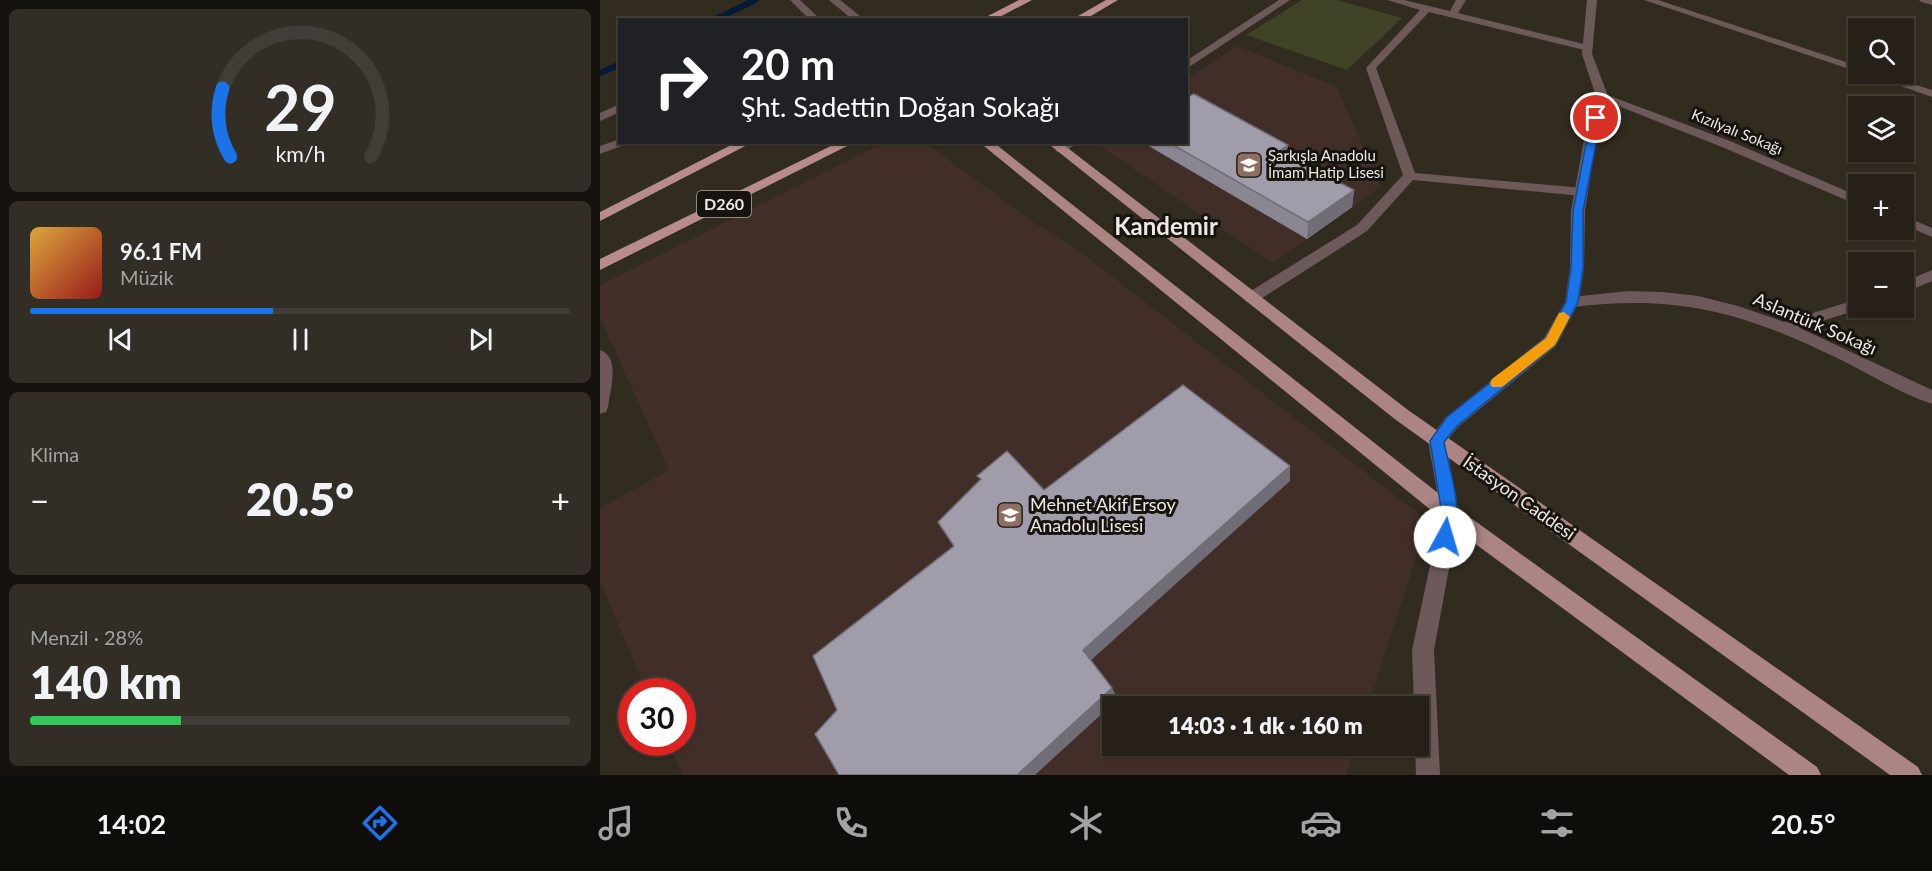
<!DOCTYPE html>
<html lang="tr">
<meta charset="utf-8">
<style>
body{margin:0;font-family:Lato,sans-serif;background:#322d25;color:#f1f3f6;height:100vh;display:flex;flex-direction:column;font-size:22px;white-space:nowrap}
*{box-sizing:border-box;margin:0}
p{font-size:20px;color:#a4a3a2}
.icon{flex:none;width:33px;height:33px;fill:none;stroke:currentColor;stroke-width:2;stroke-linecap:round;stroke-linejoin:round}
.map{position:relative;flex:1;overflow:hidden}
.panel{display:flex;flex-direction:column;gap:9px;padding:9px;background:#15120d;width:600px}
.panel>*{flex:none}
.banner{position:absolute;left:18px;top:18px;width:570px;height:126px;border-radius:0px;box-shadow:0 2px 4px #0004,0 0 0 2px #423e37;background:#202124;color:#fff;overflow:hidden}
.controls{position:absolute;left:1248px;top:18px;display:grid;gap:12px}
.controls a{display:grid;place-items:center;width:66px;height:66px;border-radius:0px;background:#262018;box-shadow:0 2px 4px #0004,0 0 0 2px #423e37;font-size:30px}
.speed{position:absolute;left:18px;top:678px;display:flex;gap:12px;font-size:30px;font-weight:700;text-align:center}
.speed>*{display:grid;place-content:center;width:78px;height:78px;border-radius:50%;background:#262018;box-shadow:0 2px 4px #0004,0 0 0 2px #423e37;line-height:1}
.speed .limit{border:9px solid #d22;background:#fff;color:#111}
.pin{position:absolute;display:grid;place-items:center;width:51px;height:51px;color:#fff;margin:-26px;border:3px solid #fff;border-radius:50%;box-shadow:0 2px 6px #0007}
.me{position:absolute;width:66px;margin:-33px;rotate:6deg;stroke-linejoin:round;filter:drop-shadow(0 0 4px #0008)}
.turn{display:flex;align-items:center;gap:21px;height:126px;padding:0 24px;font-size:27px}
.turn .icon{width:78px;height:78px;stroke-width:2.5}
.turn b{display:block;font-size:42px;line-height:51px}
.big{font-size:45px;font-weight:800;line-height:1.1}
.panel .tile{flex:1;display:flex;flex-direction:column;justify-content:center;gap:9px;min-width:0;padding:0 21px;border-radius:9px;background:#322d25}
.panel .dial{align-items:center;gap:0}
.dial svg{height:156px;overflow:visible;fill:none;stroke:#423e37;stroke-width:7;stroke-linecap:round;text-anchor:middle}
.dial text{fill:#f1f3f6;stroke:none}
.song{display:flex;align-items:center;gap:18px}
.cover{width:72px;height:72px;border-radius:9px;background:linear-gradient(135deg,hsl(40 70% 55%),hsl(0 70% 35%))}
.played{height:6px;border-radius:3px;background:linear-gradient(90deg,#1a73e8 45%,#423e37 45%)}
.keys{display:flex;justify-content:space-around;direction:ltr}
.heat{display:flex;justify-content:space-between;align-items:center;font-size:33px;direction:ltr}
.charge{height:9px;border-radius:4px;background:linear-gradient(90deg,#34c759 28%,#423e37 0)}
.trip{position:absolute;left:502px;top:696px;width:327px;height:60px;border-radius:0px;background:#262018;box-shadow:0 2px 4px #0004,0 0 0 2px #423e37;font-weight:800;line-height:60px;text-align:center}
.tabs{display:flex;height:96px;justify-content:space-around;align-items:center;background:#0f0d0a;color:#a4a3a2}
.tabs .icon{width:42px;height:42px}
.tabs .current{color:#1a73e8}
.tabs b{font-size:27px;color:#f1f3f6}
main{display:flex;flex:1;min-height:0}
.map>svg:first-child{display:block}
.education{fill:#422e29}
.green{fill:#414327}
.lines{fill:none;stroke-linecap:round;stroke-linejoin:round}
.stream{stroke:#051a34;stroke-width:6}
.minor{fill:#6d5959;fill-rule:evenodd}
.tertiary{fill:#6d5959;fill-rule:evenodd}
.primary{fill:#ac8484;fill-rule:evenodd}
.trunk{fill:#b88c8c;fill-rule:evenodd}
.wall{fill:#8a8692}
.shaded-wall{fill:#716d77}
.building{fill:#a19caa;stroke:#716d77;stroke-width:1.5}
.route{fill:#1a73e8;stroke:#114b97;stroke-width:1.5}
.slow{fill:#f59e0b}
.labels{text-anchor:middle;stroke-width:6;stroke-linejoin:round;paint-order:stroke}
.far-street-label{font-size:15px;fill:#eee9e2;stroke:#17140f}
.far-poi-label{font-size:15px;fill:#eee9e2;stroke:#17140f;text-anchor:start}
.shield{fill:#17140f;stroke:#aea9a3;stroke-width:1.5}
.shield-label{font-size:16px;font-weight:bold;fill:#eee9e2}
.street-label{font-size:18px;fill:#eee9e2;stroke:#17140f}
.poi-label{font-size:18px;fill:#eee9e2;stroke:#17140f;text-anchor:start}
.district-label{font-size:24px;font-weight:bold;fill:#eee9e2;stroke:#17140f}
</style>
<main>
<section class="panel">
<div class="tile dial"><svg viewBox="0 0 100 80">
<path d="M14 69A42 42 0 1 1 86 69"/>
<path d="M14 69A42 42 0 0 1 10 34" stroke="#1a73e8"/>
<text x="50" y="56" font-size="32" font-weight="700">29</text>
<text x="50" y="72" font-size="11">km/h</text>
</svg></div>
<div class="tile">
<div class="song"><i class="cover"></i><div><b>96.1 FM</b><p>Müzik</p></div></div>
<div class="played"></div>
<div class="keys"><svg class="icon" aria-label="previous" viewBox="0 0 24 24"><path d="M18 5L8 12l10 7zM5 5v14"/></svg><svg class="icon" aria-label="pause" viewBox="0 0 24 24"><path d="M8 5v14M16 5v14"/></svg><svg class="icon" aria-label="next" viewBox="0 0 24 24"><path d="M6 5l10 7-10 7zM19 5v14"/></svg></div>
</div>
<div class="tile"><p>Klima</p>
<div class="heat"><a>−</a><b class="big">20.5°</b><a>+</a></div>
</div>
<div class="tile"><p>Menzil · 28%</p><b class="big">140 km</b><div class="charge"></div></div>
</section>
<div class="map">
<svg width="1332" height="775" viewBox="0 0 1332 775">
<rect width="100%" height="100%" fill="#322b20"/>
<path class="education" d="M637 46 737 87 781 187 673 263 495 143 586 142 587 79Z
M324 142 436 224 474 247 828 521 768 706H513V746H756L746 775H82L68 743 82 742V692L46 691 0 581V508L69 470 0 318V285L283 143Z"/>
<path class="green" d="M702 0H737L802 18 747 70 646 35Z"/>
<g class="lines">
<path class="stream" d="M114 20 155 0
M0 73 20 64"/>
<path class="minor" d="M679 0H690L586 69V61Z
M787 0H804L850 11 856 0H866L858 13 992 46 993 48 988 51 829 12 776 68 815 173 983 188 989 192 983 196 813 180 767 231 656 302H646L644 298 646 294 757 225 803 175 766 68 820 10Z
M1044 0H1058L1258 66V72Z
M1319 0H1332V5L1321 2Z
M1267 74H1281L1332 90V97Z
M1002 93 1130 141 1258 196V205L1122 147 998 98V94Z
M20 104V112L0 121V113Z
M20 139V142H26L24 145 0 154V146Z
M463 142H478L465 152H457L455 149Z
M1304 216 1332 228V237L1304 225Z
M1332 270V281L1304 293V282Z
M1028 291 1063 292 1098 296 1138 306 1184 322 1258 299V308H1263L1200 328 1332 390V404C1299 393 1268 373 1237 358 1142 312 1078 294 972 307L965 302 972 297Z
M0 350C21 357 10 390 8 407L6 412 0 414Z
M850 506 857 508 859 514 834 650 840 775H816L815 746H819V706H814L812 650 841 514 843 508Z"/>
<path class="tertiary" d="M190 0H200L221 20H210Z
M229 0H240L265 20H253Z
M987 0H997L992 54 1008 96 996 140 985 211 984 268 979 302 956 346 858 427 846 442 859 514 857 520 850 522 843 520 841 514 828 441 846 417 944 338 965 302 970 268 971 211 984 140 996 96 982 54Z"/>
<path class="primary" d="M379 142H393L857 508 1217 767 1221 775H1189L843 520Z
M446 142H460L808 410 1318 767 1322 775H1290L796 420Z"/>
<path class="trunk" d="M419 0H432L394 20H380Z
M506 0H518L484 20H471Z
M137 142H153L0 221V212Z
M239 142H255L0 270V259Z"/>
</g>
<path class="wall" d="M542 142H586L688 145V155L754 190 752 207 707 239Z"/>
<path class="shaded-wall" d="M688 145V161L679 151Z
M754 190 752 207 707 239 708 222Z
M690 466V481L489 662 483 650Z
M512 688 518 699 435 775H417Z"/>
<path class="building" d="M594 94 688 145 679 151 754 190 708 222 568 142H586V97Z
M583 385 690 466 483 650 512 688 417 775H239L215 734 237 710 213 656 354 546 338 522 381 479 377 476 407 451 444 490Z"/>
<path class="route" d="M996 115 1001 118 983 211V268L978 302 955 345 857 426 844 442C850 473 865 512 851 542L845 544 840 542 837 537 842 514 830 441 847 417 946 338 966 302 971 268 973 211 991 118Z"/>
<path class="slow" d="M964 312 970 317 955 345 902 387H892L890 383 892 379 946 338 959 313Z"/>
<defs>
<g id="school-square" transform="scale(1.35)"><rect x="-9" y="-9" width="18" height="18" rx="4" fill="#8d6e63" stroke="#17140f"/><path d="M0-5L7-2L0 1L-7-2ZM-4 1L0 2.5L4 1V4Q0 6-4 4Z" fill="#fff"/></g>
</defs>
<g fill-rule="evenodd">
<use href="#school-square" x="649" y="165"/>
<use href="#school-square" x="410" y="515"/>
</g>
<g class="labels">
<g class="far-street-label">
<text transform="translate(1137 132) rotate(22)" y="5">Kızılyalı Sokağı</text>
</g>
<g class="far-poi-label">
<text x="668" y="161">Şarkışla Anadolu<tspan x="668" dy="17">İmam Hatip Lisesi</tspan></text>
</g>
<rect class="shield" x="97" y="191" width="54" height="26" rx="4.5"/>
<g class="shield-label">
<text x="124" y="210">D260</text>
</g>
<g class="street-label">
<text transform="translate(1215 324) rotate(23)" y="6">Aslantürk Sokağı</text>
<text transform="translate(919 498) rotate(35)" y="6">İstasyon Caddesi</text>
</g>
<g class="poi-label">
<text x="430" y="511">Mehnet Akif Ersoy<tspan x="430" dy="21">Anadolu Lisesi</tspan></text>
</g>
<g class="district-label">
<text x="566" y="235">Kandemir</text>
</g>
</g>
</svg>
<div class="controls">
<a><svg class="icon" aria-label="search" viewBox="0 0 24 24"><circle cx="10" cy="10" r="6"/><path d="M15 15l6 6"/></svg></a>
<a><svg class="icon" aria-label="layers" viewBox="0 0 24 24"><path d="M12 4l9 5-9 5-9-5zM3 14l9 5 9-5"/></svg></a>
<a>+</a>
<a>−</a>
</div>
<div class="speed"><div class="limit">30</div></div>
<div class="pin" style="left:996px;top:118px;background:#d93025"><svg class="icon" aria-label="arrive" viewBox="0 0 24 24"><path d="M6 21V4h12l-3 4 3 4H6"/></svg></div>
<svg class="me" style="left:845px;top:537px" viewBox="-20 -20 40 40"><circle r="19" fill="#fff"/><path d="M0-13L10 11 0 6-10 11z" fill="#1a73e8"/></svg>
<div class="trip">14:03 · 1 dk · 160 m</div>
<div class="banner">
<div class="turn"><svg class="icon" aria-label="right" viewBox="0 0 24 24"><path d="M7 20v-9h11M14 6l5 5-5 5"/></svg><div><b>20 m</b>Şht. Sadettin Doğan Sokağı</div></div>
</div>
</div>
</main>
<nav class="tabs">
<b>14:02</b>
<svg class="icon current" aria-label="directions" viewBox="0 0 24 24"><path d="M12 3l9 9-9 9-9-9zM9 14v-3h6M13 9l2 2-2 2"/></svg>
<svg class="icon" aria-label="music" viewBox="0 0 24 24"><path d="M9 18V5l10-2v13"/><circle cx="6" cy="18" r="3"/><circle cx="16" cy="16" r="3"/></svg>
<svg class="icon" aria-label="phone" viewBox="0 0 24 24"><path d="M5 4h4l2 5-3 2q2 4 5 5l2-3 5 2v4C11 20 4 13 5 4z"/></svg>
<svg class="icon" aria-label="climate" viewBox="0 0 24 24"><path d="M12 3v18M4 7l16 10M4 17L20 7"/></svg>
<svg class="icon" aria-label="car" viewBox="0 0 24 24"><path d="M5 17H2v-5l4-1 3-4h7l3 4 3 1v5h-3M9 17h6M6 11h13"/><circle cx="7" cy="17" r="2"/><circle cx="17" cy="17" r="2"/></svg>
<svg class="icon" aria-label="filters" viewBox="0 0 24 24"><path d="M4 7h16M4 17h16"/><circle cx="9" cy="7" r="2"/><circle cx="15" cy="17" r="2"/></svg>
<b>20.5°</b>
</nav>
